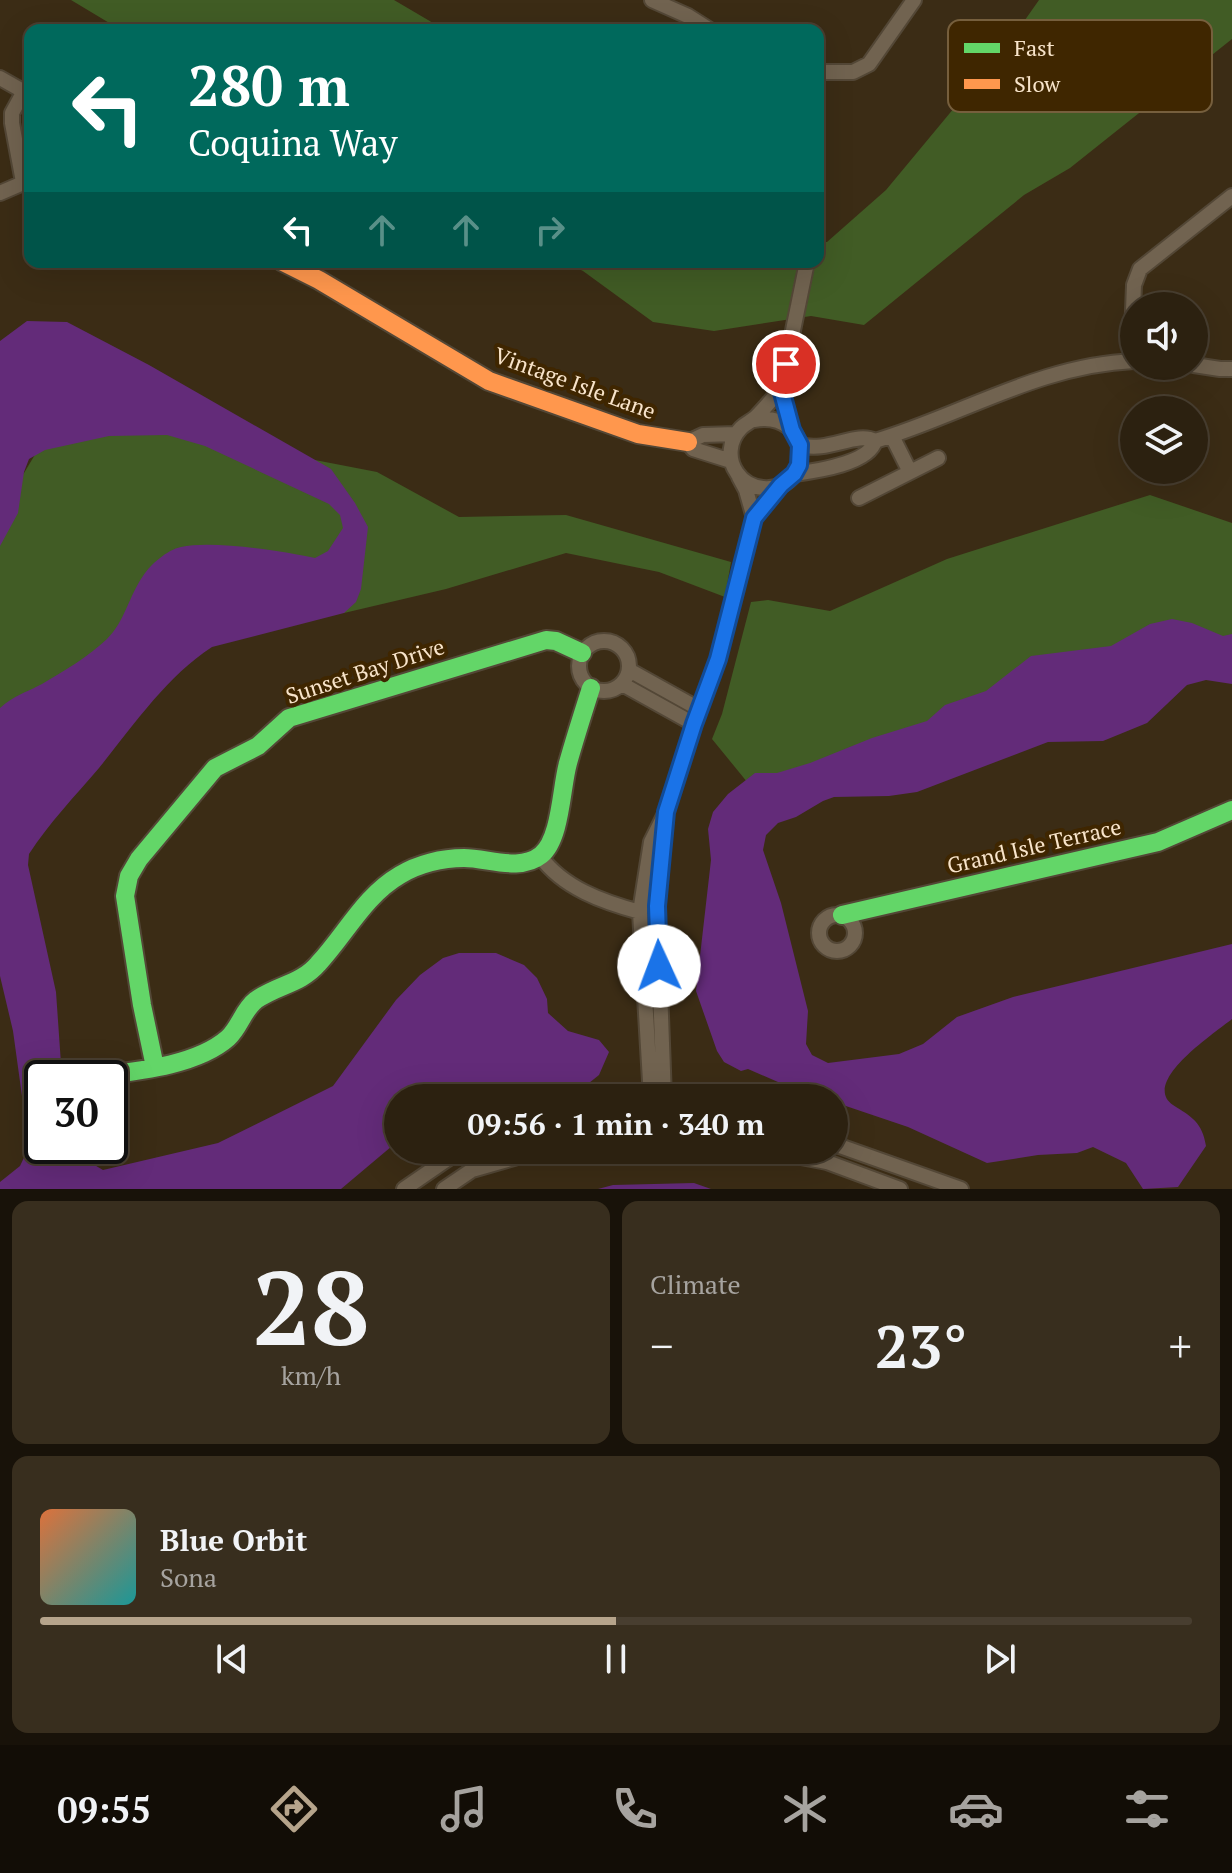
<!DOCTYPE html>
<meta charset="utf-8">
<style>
body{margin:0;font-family:"PT Serif",serif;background:#382e1e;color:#f1f3f6;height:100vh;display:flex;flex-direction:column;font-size:30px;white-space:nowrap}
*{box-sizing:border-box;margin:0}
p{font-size:26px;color:#a6a39f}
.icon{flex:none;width:44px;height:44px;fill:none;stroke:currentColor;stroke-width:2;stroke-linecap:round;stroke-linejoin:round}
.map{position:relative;height:1189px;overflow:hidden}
.side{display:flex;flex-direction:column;gap:12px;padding:12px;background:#181209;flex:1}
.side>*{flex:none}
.top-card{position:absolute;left:24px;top:24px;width:800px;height:244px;border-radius:16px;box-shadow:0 8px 32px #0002,0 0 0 2px #483e30;background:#00695c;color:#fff;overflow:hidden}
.buttons{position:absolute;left:1120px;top:292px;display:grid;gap:16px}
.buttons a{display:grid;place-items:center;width:88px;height:88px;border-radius:50%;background:#2c2110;box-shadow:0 8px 32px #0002,0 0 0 2px #483e30;font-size:40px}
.speed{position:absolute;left:24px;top:1060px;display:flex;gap:16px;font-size:40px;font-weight:700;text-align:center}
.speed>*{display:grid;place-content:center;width:104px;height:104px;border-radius:50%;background:#2c2110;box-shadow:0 8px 32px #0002,0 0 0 2px #483e30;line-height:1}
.speed .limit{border:4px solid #111;border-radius:12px;background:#fff;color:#111}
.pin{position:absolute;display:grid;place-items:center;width:68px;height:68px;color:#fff;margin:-34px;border:4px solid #fff;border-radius:50%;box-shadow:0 2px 8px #0007}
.me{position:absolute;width:88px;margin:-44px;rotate:358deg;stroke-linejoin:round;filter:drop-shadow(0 0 6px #0008)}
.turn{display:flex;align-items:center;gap:28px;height:168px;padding:0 32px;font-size:36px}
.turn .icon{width:104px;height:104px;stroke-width:2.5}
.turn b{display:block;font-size:56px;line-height:68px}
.lanes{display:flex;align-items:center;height:76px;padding:0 32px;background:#0003;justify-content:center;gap:40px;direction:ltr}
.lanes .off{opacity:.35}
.big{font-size:60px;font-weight:800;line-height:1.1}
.side .widget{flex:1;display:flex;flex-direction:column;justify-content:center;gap:12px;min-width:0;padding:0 28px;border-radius:16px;background:#382e1e}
.side .dial{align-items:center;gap:0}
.dial b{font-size:104px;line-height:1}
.song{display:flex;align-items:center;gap:24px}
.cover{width:96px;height:96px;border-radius:12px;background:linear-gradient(135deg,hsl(20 70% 55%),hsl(180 70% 35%))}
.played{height:8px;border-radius:4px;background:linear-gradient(90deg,#b6a48b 50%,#483e30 50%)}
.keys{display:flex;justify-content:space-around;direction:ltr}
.heat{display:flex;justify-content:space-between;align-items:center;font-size:44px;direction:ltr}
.side .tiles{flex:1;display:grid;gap:12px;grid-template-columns:1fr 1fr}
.widget:last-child{grid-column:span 2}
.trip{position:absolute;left:384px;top:1084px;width:464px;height:80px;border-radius:40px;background:#2c2110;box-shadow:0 8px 32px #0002,0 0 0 2px #483e30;font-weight:800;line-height:80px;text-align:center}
.tabs{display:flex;height:128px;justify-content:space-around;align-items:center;background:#120d06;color:#a6a39f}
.tabs .icon{width:56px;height:56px}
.tabs .selected{color:#b6a48b}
.tabs b{font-size:36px;color:#f1f3f6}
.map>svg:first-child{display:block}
.green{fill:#415c25}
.water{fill:#632b79}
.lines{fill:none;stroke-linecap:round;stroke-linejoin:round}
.street-casing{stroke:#534736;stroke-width:18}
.fast-casing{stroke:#534736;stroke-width:22}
.slow-casing{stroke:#534736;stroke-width:22}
.street{stroke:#716350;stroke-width:14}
.fast{stroke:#63d668;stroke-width:18}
.slow{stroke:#ff974d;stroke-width:18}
.route-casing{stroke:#114b97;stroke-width:20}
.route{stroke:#1a73e8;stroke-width:14}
.labels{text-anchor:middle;stroke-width:8;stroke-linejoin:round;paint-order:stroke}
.street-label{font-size:22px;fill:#f8e4ca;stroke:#3f2600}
.key{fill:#3f2600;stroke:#765f3d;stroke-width:2}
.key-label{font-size:22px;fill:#f8e4ca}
</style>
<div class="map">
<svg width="1232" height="1189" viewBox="0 0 1232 1189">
<rect width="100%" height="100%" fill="#3b2c15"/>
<path class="green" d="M71 0H394L445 30H121Z
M1039 0H1232V39L1070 168 1024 195 864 325 811 316 714 331 653 322 583 271 565 262H818V242H827L886 190 1013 37Z
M142 421 232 444 377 472 459 517 566 515 731 562 725 597 659 572 566 553 446 589 344 613 229 561 140 614 0 748V513L45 438Z
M1150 495 1232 523V658L752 788 712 739 722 714 751 602 768 600 830 611 947 559Z"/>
<path class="water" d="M27 321 67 322 149 365 331 469 355 503 368 527 361 589 356 602 344 613 212 647C167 676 133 726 99 768 75 796 49 823 29 854L28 865 56 992 62 1078H42V1146H71L74 1153 103 1170 218 1143 333 1086 396 1000 420 975 443 958 459 953H496L524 965 537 978 547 999 548 1013 568 1031 599 1040 609 1052 599 1075 589 1083H525L471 1098H398V1141L341 1189H0V1182L20 1166 29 1147 13 1031 0 976V708C15 695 25 693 42 684 64 671 88 657 107 639 125 621 129 596 143 576 151 564 167 550 181 547 212 540 283 551 315 558L328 551 343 528 340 515 329 504 205 446 167 435 109 436 45 450 29 459 24 472 18 513 0 546V341Z
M1172 619 1192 623 1223 636 1232 634V684L1206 680 1187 685 1147 723 1103 741 1048 742 917 792 889 796 834 797 823 801 796 817 778 823 766 835 763 850 781 903 808 1011 806 1044 812 1055 828 1063 899 1054 923 1044 957 1017 1013 997 1232 944V1019C1215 1033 1140 1082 1173 1105 1192 1117 1202 1122 1206 1146L1178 1187 1143 1189 1126 1163 1093 1147 1077 1153 1038 1155 987 1163 908 1127 834 1102V1098L810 1096 748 1069 741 1071 724 1062 717 1051 696 991 711 860 708 829 713 812 728 794 755 773H777L810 763 872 738 927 721 945 705 986 691 1031 656 1111 646 1150 624Z
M694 1183 711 1189H598L613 1185Z"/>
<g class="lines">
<g class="street-casing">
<path id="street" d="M652 0 688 16 710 30
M818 72H853L869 64 914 0
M0 78 30 95
M23 182 12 123V113L24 91
M0 193 30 180
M1131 361 1134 285 1140 269 1232 196
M1194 365 1220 369H1232
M781 389 807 262
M754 420C814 409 814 492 763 488 753 487 743 482 737 473 727 459 729 440 741 428 746 423 752 421 756 417 765 408 773 398 781 389L792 430
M892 436 910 472
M875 441C962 415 1040 365 1134 361
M731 461 693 449 688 442 703 435 736 434
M794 474C815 471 869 464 875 441 856 431 828 453 800 445
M739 477 746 490 754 518 781 485
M859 498 938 458
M579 666a25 25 0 1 1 50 0a25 25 0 1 1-50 0Z
M629 670 699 709
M622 684 694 724
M540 856C563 888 603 902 640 912
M819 933a18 18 0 1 1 36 0a18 18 0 1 1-36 0Z
M651 1098 640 912 651 842 666 812 694 724 718 659 754 518
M664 1098 657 906 665 821
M834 1144 961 1189
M764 1150 827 1162 900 1189
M404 1189 449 1158 467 1150
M444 1189 472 1170 542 1150"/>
</g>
<g class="fast-casing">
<path id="fast" d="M842 915 1158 842 1232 810
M155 1067 142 1005 125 896 129 876 139 859 215 768 258 746 289 718 546 640 556 641 582 653
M83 1078C126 1072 194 1068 228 1038 240 1027 243 1010 256 1000 277 985 301 984 318 964 346 934 364 896 400 875 418 864 442 858 464 858 488 858 520 872 541 855 561 839 561 788 568 763 575 738 583 713 591 688"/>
</g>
<g class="slow-casing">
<path id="slow" d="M283 262 319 280 489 381 638 434 688 442"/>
</g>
<use href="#street" class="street"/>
<use href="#fast" class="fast"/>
<use href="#slow" class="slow"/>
</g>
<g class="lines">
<g class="route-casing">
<path id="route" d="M659 966 657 906 666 812 694 724 718 659 754 518 781 485 794 474 799 465 800 445 792 430 781 389 786 364"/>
</g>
<use href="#route" class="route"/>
</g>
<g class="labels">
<g class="street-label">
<text transform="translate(575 383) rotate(20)" y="8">Vintage Isle Lane</text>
<text transform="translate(365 671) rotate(-18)" y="8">Sunset Bay Drive</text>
<text transform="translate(1034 846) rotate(-13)" y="8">Grand Isle Terrace</text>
</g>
</g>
<rect x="948" y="20" width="264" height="92" rx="12" class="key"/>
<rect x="964" y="43" width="36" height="10" fill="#63d668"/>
<rect x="964" y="79" width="36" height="10" fill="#ff974d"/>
<g class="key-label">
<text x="1014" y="56">Fast</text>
<text x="1014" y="92">Slow</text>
</g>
</svg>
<div class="buttons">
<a><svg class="icon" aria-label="sound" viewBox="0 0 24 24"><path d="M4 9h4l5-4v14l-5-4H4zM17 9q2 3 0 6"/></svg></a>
<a><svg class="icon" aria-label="layers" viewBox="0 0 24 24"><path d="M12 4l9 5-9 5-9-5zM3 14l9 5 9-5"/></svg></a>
</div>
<div class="speed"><div class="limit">30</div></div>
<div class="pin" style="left:786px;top:364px;background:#d93025"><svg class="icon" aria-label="arrive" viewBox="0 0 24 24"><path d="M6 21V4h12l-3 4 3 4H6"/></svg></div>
<svg class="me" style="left:659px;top:966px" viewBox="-20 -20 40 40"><circle r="19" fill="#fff"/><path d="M0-13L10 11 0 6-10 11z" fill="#1a73e8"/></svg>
<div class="trip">09:56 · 1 min · 340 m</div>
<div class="top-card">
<div class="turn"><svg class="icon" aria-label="left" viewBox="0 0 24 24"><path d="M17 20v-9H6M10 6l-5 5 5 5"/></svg><div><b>280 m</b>Coquina Way</div></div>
<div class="lanes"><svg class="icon" aria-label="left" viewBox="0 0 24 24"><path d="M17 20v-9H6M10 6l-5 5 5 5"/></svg><svg class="icon off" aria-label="ahead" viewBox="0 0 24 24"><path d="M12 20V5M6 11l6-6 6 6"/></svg><svg class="icon off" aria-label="ahead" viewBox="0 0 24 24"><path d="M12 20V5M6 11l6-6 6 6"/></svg><svg class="icon off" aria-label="right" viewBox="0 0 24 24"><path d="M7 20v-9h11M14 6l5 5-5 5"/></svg></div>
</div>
</div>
<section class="side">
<div class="tiles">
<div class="widget dial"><b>28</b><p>km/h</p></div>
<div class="widget"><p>Climate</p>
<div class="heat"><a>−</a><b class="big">23°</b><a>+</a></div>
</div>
<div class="widget">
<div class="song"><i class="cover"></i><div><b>Blue Orbit</b><p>Sona</p></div></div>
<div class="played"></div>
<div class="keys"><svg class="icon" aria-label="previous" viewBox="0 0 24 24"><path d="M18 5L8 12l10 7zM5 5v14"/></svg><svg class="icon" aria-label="pause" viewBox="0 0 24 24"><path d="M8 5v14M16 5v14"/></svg><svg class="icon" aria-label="next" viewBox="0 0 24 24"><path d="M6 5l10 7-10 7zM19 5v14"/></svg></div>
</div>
</div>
</section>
<nav class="tabs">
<b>09:55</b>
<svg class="icon selected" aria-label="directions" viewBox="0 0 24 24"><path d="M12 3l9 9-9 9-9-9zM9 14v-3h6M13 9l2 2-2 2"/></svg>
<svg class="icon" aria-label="music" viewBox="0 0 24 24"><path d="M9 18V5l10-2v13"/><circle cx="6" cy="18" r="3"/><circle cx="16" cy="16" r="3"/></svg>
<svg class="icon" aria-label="phone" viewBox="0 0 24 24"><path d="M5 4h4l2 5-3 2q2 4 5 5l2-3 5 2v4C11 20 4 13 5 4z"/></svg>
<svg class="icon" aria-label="climate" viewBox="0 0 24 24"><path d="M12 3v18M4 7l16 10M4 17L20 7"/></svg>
<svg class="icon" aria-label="car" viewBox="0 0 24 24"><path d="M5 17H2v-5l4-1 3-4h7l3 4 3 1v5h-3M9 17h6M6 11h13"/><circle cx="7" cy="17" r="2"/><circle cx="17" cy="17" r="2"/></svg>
<svg class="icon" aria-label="filters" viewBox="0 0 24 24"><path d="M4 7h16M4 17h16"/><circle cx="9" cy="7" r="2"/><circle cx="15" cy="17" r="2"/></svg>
</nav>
